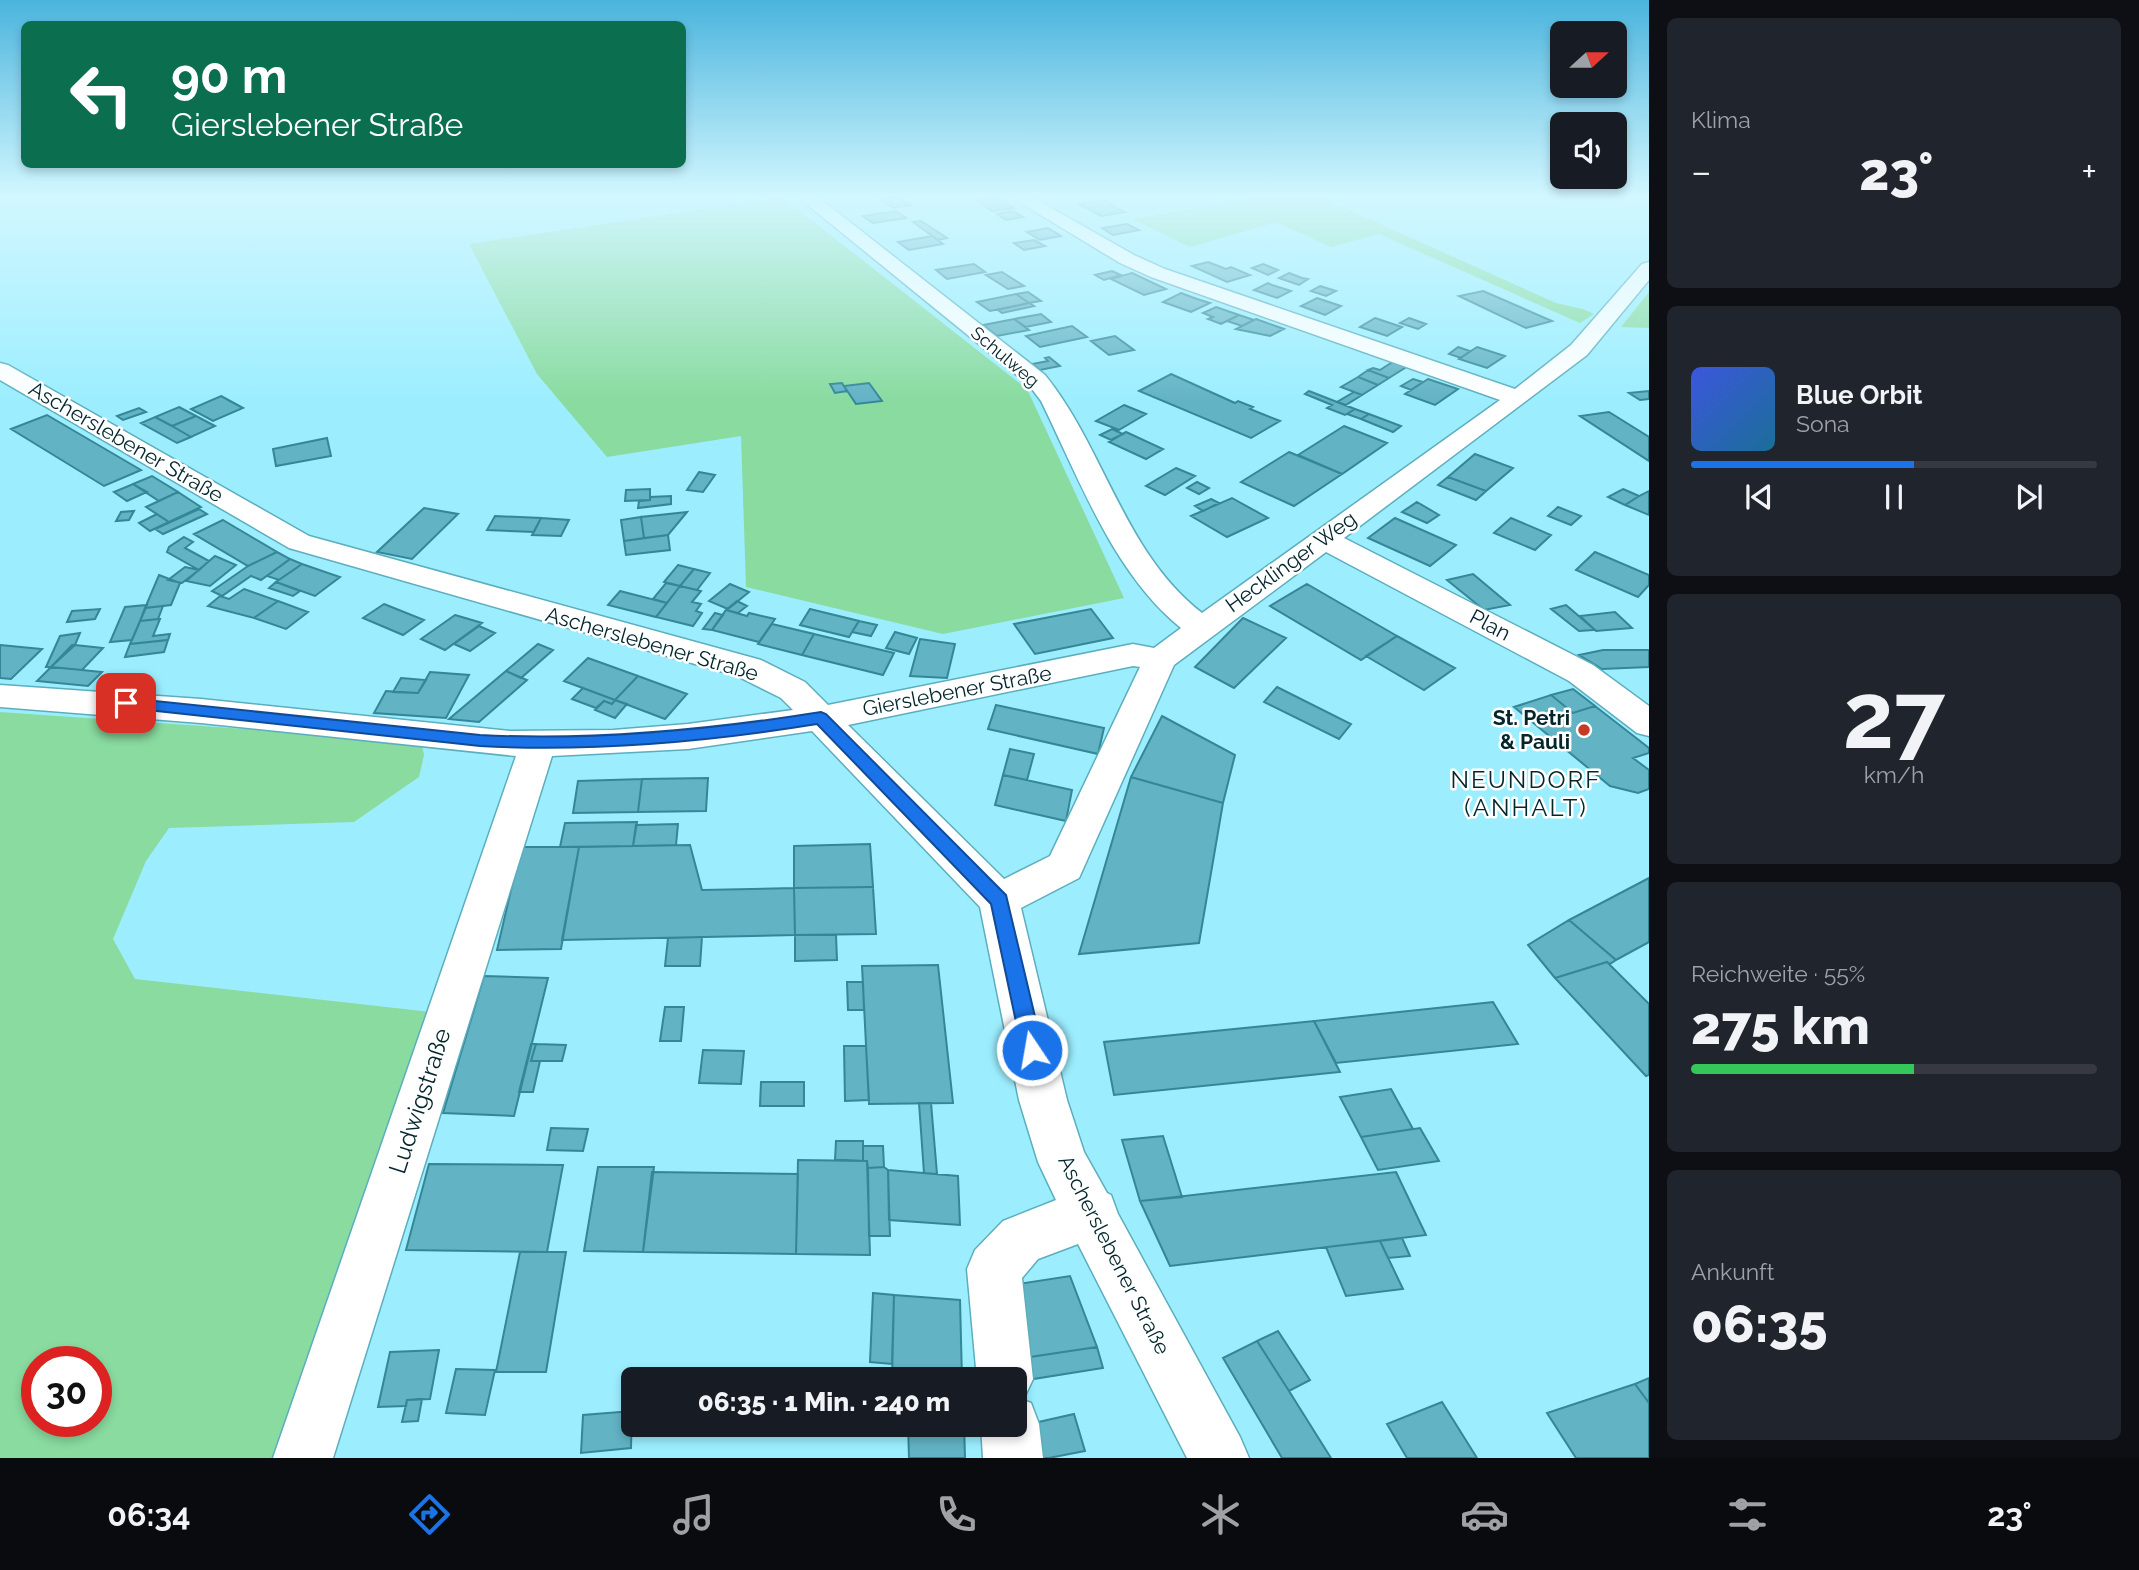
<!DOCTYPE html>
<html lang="de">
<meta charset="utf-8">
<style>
body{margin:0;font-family:Raleway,sans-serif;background:#20242c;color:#f1f3f6;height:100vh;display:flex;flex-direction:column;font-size:26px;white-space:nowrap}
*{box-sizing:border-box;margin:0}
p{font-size:23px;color:#9ea1a6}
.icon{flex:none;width:38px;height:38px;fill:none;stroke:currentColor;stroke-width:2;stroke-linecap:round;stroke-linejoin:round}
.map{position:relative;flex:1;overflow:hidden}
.panel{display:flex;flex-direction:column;gap:18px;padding:18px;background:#0d0f14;width:490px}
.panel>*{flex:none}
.banner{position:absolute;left:21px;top:21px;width:665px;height:147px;border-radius:10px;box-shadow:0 4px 10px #0003;background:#0b6e4f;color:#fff;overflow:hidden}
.needle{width:46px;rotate:69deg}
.fabs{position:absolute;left:1550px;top:21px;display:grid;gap:14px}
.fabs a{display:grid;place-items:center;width:77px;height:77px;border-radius:10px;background:#171b24;box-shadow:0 4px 10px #0003;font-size:35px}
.speed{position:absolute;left:21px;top:1346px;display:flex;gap:14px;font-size:35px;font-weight:700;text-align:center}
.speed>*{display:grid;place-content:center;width:91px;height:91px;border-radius:50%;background:#171b24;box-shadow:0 4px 10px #0003;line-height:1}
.speed .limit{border:10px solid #d22;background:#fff;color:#111}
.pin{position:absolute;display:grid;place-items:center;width:60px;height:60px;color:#fff;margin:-30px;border-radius:14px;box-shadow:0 4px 10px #0006}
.me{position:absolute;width:77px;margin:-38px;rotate:348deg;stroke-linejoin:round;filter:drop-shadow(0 0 5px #0008)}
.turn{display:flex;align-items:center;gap:24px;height:147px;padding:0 35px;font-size:32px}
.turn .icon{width:91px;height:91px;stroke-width:2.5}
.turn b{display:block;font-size:49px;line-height:60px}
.big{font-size:52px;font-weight:800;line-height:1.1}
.panel .widget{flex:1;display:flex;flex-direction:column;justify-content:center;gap:10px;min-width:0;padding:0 24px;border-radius:10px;background:#20242c}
.panel .dial{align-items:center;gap:0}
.dial b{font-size:91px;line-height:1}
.song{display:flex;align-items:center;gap:21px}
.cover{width:84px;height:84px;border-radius:10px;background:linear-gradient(135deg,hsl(230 70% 55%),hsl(200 70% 35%))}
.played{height:7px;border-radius:4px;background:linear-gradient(90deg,#1a73e8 55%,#363941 55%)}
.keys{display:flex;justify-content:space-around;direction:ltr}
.heat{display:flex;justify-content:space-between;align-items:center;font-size:38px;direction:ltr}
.charge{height:10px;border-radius:5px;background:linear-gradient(90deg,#34c759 55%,#363941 0)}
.trip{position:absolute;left:621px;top:1367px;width:406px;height:70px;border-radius:10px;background:#171b24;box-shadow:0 4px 10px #0003;font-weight:800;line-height:70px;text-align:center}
.tabs{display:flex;height:112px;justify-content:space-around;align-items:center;background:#090b0e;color:#9ea1a6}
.tabs .icon{width:49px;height:49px}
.tabs .active{color:#1a73e8}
.tabs b{font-size:32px;color:#f1f3f6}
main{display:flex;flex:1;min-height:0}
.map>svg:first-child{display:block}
.green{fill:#89dba0;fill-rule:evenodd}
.building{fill:#62b3c4;stroke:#338797;stroke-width:2}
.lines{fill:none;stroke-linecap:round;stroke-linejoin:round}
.minor-casing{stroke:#5caebe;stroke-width:3}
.minor{fill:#fff;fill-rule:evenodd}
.route{fill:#1a73e8;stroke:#114b97;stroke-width:2}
.poi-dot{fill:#c63b23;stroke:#fff;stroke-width:2.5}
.labels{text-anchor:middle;stroke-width:5;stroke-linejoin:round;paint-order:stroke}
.far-street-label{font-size:18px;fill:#02262c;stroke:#fff}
.street-label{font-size:21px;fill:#02262c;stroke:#fff}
.poi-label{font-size:21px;font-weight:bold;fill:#02262c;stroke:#fff;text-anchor:end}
.quarter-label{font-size:24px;letter-spacing:2px;fill:#02262c;stroke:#fff}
.near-street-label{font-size:24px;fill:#02262c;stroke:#fff}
</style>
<main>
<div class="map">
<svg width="1649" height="1458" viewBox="0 0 1649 1458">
<rect width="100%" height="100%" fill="#9ceeff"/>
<path class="green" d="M782 197 1027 389 1124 598 943 634 746 587 741 436 607 457 537 374 469 244Z
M1259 197H1320L1556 303 1583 309 1594 314 1580 323 1379 234 1331 247 1276 222 1190 247 1132 219Z
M1649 292V328L1621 327Z
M0 712 421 741 424 755 419 777 354 822 169 828 146 861 113 939 135 979 431 1012 278 1458H0ZM37 1362H96V1421H37Z"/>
<path class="building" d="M899 197 911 205 893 208 879 198Z
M999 198 1014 208 992 211 977 201Z
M1103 200 1118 209 1125 212 1101 216 1079 204Z
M896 211 906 218 873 223 863 216Z
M1013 211 1023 217 1006 220 997 214Z
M921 221 947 238 938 240 913 222Z
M1127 224 1139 230 1113 235 1102 228Z
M1048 228 1061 236 1040 240 1027 232Z
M932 236 943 244 909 250 898 242Z
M1034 240 1045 246 1024 250 1014 243Z
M1208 262 1226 269 1231 267 1250 275 1227 282 1192 266Z
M974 264 985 272 947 279 936 270Z
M1263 264 1278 270 1268 275 1252 268Z
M1112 271 1121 275 1104 280 1095 275Z
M1002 272 1024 286 1008 289 986 275Z
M1132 273 1166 289 1144 295 1111 279Z
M1289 273 1302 278 1308 279 1299 285 1279 278Z
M1268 283 1272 285 1291 291 1277 298 1254 290Z
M1320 286 1336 291 1326 296 1311 291Z
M1483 291 1552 321 1526 328 1459 296Z
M1028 292 1041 301 1029 303 1016 294Z
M1181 293 1197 299 1210 303 1191 312 1163 302Z
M1016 294 1029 303 990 311 977 302Z
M1317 298 1341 306 1325 315 1301 306Z
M1029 303 1034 306 1002 313 998 310Z
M1216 307 1239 315 1221 324 1208 319 1213 317 1203 313Z
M1041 314 1051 322 1026 327 1014 319Z
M1239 315 1254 320 1242 326 1227 321Z
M1375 318 1402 327 1387 336 1360 327Z
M1409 318 1426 324 1418 329 1400 323Z
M1014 319 1029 330 997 336 983 325Z
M1256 319 1284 329 1270 336 1236 329Z
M1072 326 1087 337 1040 347 1026 336Z
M1115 336 1134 350 1109 355 1091 341Z
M1458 347 1470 351 1461 358 1449 354Z
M1477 347 1505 356 1487 368 1459 359Z
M1049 357 1060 366 1040 370 1032 364 1048 361 1045 358Z
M1394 361 1408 366 1389 378 1368 370 1373 368 1380 370Z
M1368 370 1389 378 1378 385 1358 377Z
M1171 374 1235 403 1238 401 1253 407 1250 409 1280 421 1251 438 1139 391Z
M1358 377 1378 385 1362 395 1341 387Z
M1413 379 1423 382 1411 390 1401 386Z
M1428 379 1458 389 1435 405 1405 394Z
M842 383 847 391 835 393 830 384Z
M869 383 882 401 856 404 844 386Z
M1309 391 1337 402 1355 409 1345 415 1327 408 1332 405 1305 394Z
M1649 391V399L1640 400 1629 393Z
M1354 392 1362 395 1346 405 1337 402Z
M221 396 243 408 213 421 191 409Z
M1124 405 1146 414 1119 430 1096 421Z
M179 407 196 416 172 426 155 417Z
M139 408 146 412 123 420 117 416Z
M1355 409 1369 414 1361 419 1347 414Z
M1609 412 1649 437V461L1580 416Z
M1369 414 1401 426 1393 432 1361 419Z
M47 415 141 470 104 486 11 429Z
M196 416 215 426 191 437 172 426Z
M155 417 172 426 191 437 177 443 141 423Z
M1344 426 1387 443 1342 474 1298 455Z
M1112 429 1123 434 1111 440 1100 435Z
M1126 432 1163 449 1146 459 1109 442Z
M327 438 331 456 276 466 273 449Z
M1289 452 1342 474 1294 506 1241 482Z
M1475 454 1513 468 1486 491 1448 477Z
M1176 468 1195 476 1165 495 1146 486Z
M699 472 715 475 703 492 687 490Z
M152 476 178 492 159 501 133 484Z
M1448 477 1486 491 1476 500 1438 485Z
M1197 482 1209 488 1199 494 1187 488Z
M133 484 147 492 127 501 114 492Z
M650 489V500L625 501 626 490Z
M1623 489 1639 496 1625 505 1608 497Z
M1649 491V515L1625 505 1639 496Z
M178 492 201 507 169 522 146 507Z
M671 496V504L638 508 639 501 650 500V497Z
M1232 498 1268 518 1227 537 1191 516Z
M1211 499 1219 503 1203 511 1195 506Z
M1417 502 1439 515 1427 523 1402 512Z
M1558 507 1581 516 1571 525 1548 516Z
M424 508 458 514 412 559 377 552Z
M199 509 207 514 163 534 155 529Z
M134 511 129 520 116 521 121 512Z
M687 512 668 535 644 538 641 517Z
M157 514 169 522 150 531 139 523Z
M495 516 541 518 534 532 487 530Z
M641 517 644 538 624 541 621 520Z
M541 518 569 520 561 536 532 535Z
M1395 518 1456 545 1430 566 1368 538Z
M1511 518 1551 535 1535 550 1494 533Z
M223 520 277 552 248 566 194 534Z
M668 535 670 550 626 555 624 541Z
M184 537 193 542 185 548 209 561 199 570 167 552 169 547Z
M277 552 290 559 261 580 251 576 222 596 212 591 248 566Z
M1595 552 1649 575V585L1638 597 1576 570Z
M215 556 236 565 210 586 186 581Z
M290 559 302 564 279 580 267 576Z
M302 564 340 577 315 596 276 582Z
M678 565 694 569 680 586 664 582Z
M185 567 199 570 182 583 168 580Z
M694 569 710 573 697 590 680 586Z
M1473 574 1510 605 1484 610 1447 580Z
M159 575 180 583 171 605 145 608Z
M276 582 300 591 293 596 269 588Z
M666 583 680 586 667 603 653 599Z
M730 584 749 592 728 609 709 601Z
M1307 584 1397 636 1361 660 1270 606Z
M680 586 701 591 692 602 701 604 696 611 702 613 693 626 656 617Z
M244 589 278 601 254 618 208 606 220 596 229 599Z
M620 591 667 603 656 617 608 605Z
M278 601 308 612 286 629 254 618Z
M737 601 747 606 738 613 726 610Z
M384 604 424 620 403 635 363 618Z
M147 605 132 640 110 642 125 607Z
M1566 605 1595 630 1579 631 1551 609Z
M163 606 158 619 140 621 145 608Z
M100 609 95 619 67 622 72 611Z
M810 609 859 621 849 637 800 625Z
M1091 609 1113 638 1035 654 1014 624Z
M726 610 747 616 749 613 775 619 759 642 712 630Z
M1615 612 1632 628 1596 631 1580 616Z
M715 613 723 615 712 630 703 629Z
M455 615 482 623 445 650 421 639Z
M1243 618 1286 638 1234 688 1195 667Z
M158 619H160L153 636 170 634 168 640 130 644 140 621Z
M859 621 877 625 871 636 852 632Z
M772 624 814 634 802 655 758 644Z
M479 626 495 633 470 651 454 644Z
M895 632 917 638 909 654 886 648Z
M80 633 75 645 51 667H46L60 636Z
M814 634 894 653 883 675 802 655Z
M1397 636 1455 668 1424 690 1366 656Z
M920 639 955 644 947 678 910 676Z
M168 640 164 652 125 657 130 644Z
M538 644 553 650 521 678 506 671Z
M0 645 42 649 11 679 0 678Z
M72 645H75L103 648 82 670 51 667Z
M1603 650H1649V667L1602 669 1579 655Z
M588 658 638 676 615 700 564 681Z
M51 667 82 670 102 672 88 686 37 681Z
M506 671 527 680 479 722 449 719Z
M430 672 469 675 446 718 374 713 386 691 418 693Z
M638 676 687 694 665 719 615 700Z
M401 678 426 680 418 693 393 692Z
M1277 687 1351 724 1339 739 1264 702Z
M583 688 615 700 612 704 604 701 596 708 572 699Z
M1573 689 1595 706 1573 713 1551 695Z
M1551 695 1573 713 1595 706 1649 748V753L1633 758 1649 770V789L1638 793 1610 786 1514 707Z
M615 700 627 704 615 718 595 710 604 701 612 704Z
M996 705 1104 728 1098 754 988 729Z
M1162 716 1235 755 1223 803 1131 777Z
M1010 749 1034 754 1027 780 1003 775Z
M1003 775 1072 790 1066 821 995 805Z
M1131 777 1223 803 1199 943 1079 954Z
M708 778 706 811 638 812 642 779Z
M642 779 638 812 573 813 578 781Z
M637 822 633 846 560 847 565 823Z
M678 824 676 845 633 846 636 825Z
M870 844 873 887 794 888V846Z
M690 845 702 890 794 888 795 935 562 940 579 847Z
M521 847H579L561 949 497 950Z
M1649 878V942L1616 960 1569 920Z
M873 887 876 934 795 935 794 888Z
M1569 920 1616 960 1610 964 1607 962 1555 978 1528 945Z
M795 935H836L837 960 795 961Z
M702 937 700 966H665L668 938Z
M1607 962 1649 1004V1075L1646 1076 1555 978Z
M938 965 953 1103 869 1104 862 966Z
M484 976 548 978 514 1116 443 1113Z
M847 982H863L864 1010H848Z
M1493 1002 1518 1044 1336 1063 1314 1021Z
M665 1007H684L681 1041H660Z
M1314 1021 1340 1072 1114 1095 1104 1042Z
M531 1044H536L531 1061H540L533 1092H519Z
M536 1044 566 1045 562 1061H531Z
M844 1046H866L869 1100 845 1101Z
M703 1050 744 1051 741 1084 699 1083Z
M761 1082H804V1106H760Z
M1391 1089 1413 1129 1361 1137 1340 1097Z
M919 1103H931L937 1174 924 1173Z
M551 1128 588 1129 583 1151 547 1150Z
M1420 1128 1439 1161 1378 1170 1361 1137Z
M1163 1136 1182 1197 1140 1201 1122 1140Z
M836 1141H863V1161L835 1160Z
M863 1146H883L884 1167 868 1168 867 1161H863Z
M798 1160 867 1161 870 1255 796 1254Z
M429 1164 563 1165 547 1252 406 1250Z
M598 1167H654L643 1252 584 1251Z
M884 1167 888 1170 890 1236H869L868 1168Z
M888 1170 958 1176 960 1225 889 1220Z
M652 1172 798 1174 796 1254 643 1252Z
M1396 1172 1426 1235 1170 1266 1140 1201Z
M1402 1238 1410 1256 1388 1258 1380 1241Z
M1380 1241 1403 1289 1346 1296 1326 1247Z
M520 1252H566L546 1372H496Z
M1070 1276 1097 1347 1023 1358 1018 1284Z
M873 1293 894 1295 892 1364 870 1362Z
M894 1295 960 1300 962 1379H892Z
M1278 1331 1310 1380 1289 1391 1257 1341Z
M1257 1341 1289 1391 1331 1458H1282L1223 1358Z
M1097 1347 1103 1368 1027 1380 1023 1358Z
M439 1350 430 1399 407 1400 406 1406 378 1407 390 1352Z
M456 1369 495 1370 485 1415 446 1413Z
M1649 1378V1403L1635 1384Z
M1635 1384 1649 1403V1458H1576L1547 1413Z
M422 1399 418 1421 402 1422 407 1400Z
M1442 1402 1477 1458H1407L1387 1424Z
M632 1411 631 1448 581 1453 583 1415Z
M1074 1414 1085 1451 1049 1458H1033L1025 1425Z
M908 1424H964L965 1458H909Z"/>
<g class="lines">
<g class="minor-casing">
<path id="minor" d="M798 197H818L1045 375C1105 449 1124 553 1202 613L1500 400 1151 277 1120 263 1011 197H1032L1134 255 1165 269 1515 389 1571 345 1642 264 1649 262V280L1587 355 1344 538 1593 665 1649 706V736L1637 733 1569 681 1326 552 1174 665 1079 878 1021 908 1067 1100 1084 1152 1107 1193 1111 1195 1118 1214 1240 1437 1249 1458H1187L1078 1244 1038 1259 1022 1278 1033 1379 1023 1400 1031 1403 1039 1424 1043 1458H983L981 1424H1015V1379H977L967 1269 975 1250 1003 1221 1056 1200 1038 1162 1019 1100 980 907 812 731 688 749 552 756 333 1458H273L516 756 201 723 0 707V685L201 699 511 731 613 730 688 724 793 710 781 698 737 676 289 548 0 380V363L8 365 309 536 761 660 805 682 828 705 1133 644 1154 648 1181 628C1113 573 1079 478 1041 401L1029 385ZM1133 666 1140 667 1050 856 1004 879 848 725Z"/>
</g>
<use href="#minor" class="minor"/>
</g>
<linearGradient id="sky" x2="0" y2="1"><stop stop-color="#4bb4dd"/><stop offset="0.49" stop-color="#d2f7ff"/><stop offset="1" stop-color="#d2f7ff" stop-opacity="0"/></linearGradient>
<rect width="1649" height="401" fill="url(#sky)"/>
<path class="route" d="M126 698 480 735C594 741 708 730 821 712L826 714 1006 895 1043 1050 1040 1057 1032 1060 1025 1057 1022 1050 991 904 817 724C706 742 593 752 480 746L120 707 118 703 120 700Z"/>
<circle class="poi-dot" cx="1584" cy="730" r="7"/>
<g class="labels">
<g class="far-street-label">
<text transform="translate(1005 357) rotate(40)" y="6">Schulweg</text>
</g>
<g class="street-label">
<text transform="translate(126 442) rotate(30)" y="7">Ascherslebener Straße</text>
<text transform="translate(1291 562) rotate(-36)" y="7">Hecklinger Weg</text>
<text transform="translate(1490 625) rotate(28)" y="7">Plan</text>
<text transform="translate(652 644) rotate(16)" y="7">Ascherslebener Straße</text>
<text transform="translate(957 691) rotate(-11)" y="7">Gierslebener Straße</text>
<text transform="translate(1114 1255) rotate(63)" y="7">Ascherslebener Straße</text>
</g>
<g class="poi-label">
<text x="1570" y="725">St. Petri<tspan x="1570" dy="24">&amp; Pauli</tspan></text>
</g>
<g class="quarter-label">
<text x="1526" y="788">NEUNDORF<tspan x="1526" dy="28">(ANHALT)</tspan></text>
</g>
<g class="near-street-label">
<text transform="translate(420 1101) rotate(-72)" y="8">Ludwigstraße</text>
</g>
</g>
</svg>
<div class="fabs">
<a><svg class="needle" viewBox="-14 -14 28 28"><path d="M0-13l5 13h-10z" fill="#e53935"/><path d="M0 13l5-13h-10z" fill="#9ea1a6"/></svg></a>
<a><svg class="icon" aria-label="sound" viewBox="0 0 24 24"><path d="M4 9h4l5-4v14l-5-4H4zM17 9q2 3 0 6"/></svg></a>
</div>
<div class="speed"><div class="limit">30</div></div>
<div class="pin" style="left:126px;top:703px;background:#d93025"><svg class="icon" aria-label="arrive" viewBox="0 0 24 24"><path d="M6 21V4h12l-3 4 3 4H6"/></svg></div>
<svg class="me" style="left:1032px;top:1050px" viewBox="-20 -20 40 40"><circle r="17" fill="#1a73e8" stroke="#fff" stroke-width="3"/><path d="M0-11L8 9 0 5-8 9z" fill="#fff"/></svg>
<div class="trip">06:35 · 1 Min. · 240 m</div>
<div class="banner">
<div class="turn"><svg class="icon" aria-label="left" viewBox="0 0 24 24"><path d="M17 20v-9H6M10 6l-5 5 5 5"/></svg><div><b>90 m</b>Gierslebener Straße</div></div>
</div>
</div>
<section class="panel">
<div class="widget"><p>Klima</p>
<div class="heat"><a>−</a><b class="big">23°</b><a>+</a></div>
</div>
<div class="widget">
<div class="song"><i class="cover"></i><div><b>Blue Orbit</b><p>Sona</p></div></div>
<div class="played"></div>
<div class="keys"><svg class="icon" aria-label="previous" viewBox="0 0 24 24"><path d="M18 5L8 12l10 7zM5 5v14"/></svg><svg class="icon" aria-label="pause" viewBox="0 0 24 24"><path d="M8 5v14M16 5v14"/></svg><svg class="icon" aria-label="next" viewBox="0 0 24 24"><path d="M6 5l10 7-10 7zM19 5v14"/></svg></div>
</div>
<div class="widget dial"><b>27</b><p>km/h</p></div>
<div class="widget"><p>Reichweite · 55%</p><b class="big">275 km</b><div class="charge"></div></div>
<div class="widget"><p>Ankunft</p><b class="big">06:35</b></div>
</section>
</main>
<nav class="tabs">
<b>06:34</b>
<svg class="icon active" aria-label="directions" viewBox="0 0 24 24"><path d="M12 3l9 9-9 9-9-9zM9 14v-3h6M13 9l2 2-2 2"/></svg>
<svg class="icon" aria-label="music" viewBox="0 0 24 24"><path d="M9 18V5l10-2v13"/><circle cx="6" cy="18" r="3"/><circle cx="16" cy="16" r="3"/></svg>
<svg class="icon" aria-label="phone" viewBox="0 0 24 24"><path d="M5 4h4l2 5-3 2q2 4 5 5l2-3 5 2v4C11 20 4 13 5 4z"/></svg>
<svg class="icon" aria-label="climate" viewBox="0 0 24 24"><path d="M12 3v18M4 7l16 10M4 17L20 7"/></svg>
<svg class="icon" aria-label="car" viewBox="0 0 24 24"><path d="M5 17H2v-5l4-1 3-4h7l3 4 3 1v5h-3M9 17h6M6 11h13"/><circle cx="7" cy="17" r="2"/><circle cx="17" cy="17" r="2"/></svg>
<svg class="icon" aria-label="filters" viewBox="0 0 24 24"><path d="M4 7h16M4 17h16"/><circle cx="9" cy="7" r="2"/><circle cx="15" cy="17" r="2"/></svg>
<b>23°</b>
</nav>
